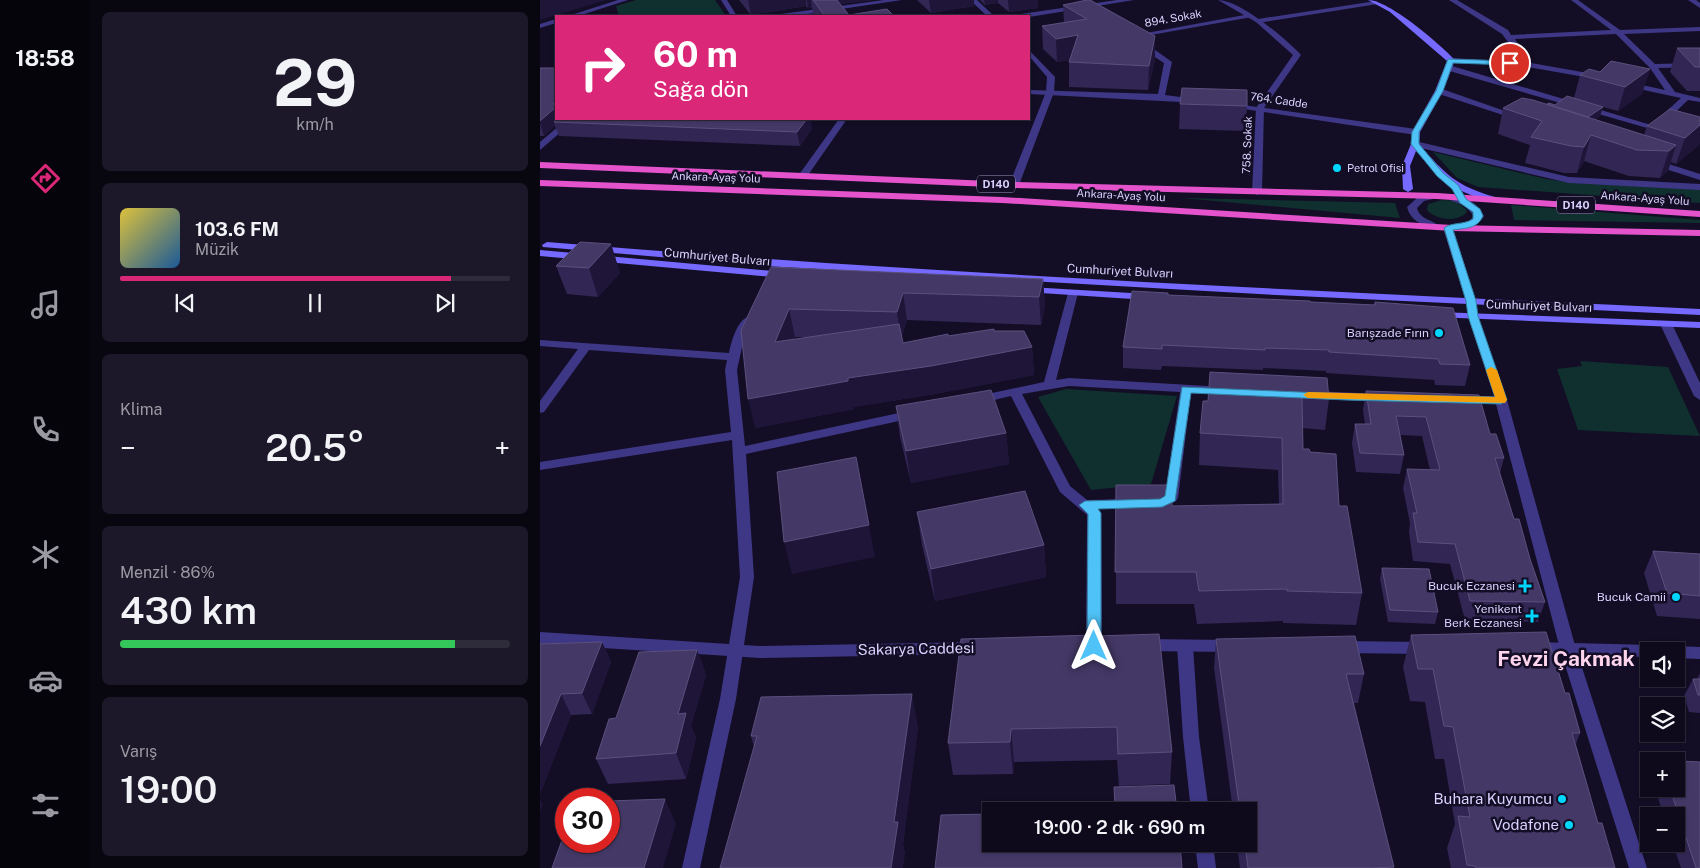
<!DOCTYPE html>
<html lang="tr">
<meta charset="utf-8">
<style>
body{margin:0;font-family:"Public Sans",sans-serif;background:#1c1829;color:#f1f3f6;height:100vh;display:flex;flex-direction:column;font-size:19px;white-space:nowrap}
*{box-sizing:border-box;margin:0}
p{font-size:16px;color:#9b9aa3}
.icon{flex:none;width:28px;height:28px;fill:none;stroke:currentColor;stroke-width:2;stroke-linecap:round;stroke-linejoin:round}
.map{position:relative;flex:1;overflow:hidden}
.side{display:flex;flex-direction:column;gap:12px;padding:12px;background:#08060f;width:450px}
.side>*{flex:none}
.top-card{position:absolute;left:15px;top:15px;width:475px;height:105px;border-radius:0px;box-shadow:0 1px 4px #0004,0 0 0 1px #2e2b3b;background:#db2777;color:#fff;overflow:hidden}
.fabs{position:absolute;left:1100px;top:642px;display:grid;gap:10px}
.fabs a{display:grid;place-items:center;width:45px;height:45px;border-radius:0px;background:#0e0a1c;box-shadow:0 1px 4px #0004,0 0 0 1px #2e2b3b;font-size:25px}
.speed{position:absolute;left:15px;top:788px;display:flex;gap:10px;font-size:25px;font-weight:700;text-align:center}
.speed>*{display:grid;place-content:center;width:65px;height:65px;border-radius:50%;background:#0e0a1c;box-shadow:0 1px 4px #0004,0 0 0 1px #2e2b3b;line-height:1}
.speed .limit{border:8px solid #d22;background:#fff;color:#111}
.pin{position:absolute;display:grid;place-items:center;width:42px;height:42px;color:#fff;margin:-21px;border:2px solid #fff;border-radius:50%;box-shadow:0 1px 5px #0007}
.me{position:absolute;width:55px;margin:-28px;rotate:0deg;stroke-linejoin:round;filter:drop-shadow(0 0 4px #0008)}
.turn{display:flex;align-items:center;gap:18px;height:105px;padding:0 15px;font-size:22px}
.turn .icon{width:65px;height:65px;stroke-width:2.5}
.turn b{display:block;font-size:35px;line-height:42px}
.big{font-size:38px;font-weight:600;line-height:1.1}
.side .widget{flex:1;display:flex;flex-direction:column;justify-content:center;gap:8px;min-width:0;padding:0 18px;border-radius:8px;background:#1c1829}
.side .dial{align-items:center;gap:0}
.dial b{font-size:65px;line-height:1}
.song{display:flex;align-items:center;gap:15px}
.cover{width:60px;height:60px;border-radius:8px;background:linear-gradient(135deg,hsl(50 70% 55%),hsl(210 70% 35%))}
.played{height:5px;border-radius:2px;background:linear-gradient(90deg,#db2777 85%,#2e2b3b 85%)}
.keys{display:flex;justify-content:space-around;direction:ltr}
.heat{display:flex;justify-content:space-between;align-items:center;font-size:28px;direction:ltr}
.charge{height:8px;border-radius:4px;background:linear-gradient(90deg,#34c759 86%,#2e2b3b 0)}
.trip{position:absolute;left:442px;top:802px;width:275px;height:50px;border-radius:0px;background:#0e0a1c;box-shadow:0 1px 4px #0004,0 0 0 1px #2e2b3b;font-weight:600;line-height:50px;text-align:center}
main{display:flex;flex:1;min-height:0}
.dock{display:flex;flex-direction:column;width:90px;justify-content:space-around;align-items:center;background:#06040b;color:#9b9aa3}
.dock .icon{width:35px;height:35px}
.dock .selected{color:#db2777}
.dock b{font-size:22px;color:#f1f3f6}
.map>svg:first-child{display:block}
.green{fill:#102f2f}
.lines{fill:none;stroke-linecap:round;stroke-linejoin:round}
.minor{fill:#3e3786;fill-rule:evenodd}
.tertiary{fill:#3e3786;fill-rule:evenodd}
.secondary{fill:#7569ff;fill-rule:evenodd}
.trunk{fill:#e453cc;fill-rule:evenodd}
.wall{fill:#322654;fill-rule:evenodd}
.shaded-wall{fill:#1e1539}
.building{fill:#443866;stroke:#5b507e}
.route{fill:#4fc3f7;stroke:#337fa1}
.slow{fill:#f59e0b}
.poi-dot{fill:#00d6fd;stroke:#130e25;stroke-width:2}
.labels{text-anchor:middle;stroke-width:5;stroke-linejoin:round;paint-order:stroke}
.far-street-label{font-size:11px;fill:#d9d2ff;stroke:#130e25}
.far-poi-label{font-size:11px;fill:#d9d2ff;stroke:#130e25;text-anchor:start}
.shield{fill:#130e25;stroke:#9e97be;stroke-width:1}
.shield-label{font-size:11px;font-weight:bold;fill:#d9d2ff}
.street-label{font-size:12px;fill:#d9d2ff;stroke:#130e25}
.poi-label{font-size:12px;fill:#d9d2ff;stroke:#130e25;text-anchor:end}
.near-street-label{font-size:15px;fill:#d9d2ff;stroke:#130e25}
.near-poi-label{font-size:15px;fill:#d9d2ff;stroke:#130e25;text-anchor:end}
.near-district-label{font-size:21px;font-weight:bold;fill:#ffd4ed;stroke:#130e25}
</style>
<main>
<nav class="dock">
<b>18:58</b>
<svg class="icon selected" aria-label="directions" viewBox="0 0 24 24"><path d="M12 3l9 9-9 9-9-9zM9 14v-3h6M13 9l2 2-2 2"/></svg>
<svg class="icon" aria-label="music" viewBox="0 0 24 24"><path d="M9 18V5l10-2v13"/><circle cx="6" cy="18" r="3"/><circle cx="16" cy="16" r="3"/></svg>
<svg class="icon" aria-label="phone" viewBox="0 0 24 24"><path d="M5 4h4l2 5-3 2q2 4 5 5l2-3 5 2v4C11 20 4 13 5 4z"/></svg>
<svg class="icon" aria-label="climate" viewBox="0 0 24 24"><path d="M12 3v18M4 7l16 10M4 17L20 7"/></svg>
<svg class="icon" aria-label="car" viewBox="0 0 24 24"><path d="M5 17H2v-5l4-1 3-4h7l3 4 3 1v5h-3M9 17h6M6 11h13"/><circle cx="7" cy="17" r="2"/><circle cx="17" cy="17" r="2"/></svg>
<svg class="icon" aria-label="filters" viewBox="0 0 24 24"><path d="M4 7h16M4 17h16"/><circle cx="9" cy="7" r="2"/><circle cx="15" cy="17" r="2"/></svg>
</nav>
<section class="side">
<div class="widget dial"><b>29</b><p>km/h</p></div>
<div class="widget">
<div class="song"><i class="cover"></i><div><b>103.6 FM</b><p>Müzik</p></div></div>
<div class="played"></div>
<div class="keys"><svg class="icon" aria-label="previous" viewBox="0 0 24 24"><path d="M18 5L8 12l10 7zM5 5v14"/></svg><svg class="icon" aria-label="pause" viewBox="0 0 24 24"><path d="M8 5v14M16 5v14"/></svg><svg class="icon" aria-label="next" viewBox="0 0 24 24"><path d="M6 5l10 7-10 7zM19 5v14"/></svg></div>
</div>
<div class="widget"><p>Klima</p>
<div class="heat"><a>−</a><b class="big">20.5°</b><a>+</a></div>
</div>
<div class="widget"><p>Menzil · 86%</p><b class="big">430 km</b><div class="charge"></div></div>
<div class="widget"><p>Varış</p><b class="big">19:00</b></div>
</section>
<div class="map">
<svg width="1160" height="868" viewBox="0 0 1160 868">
<rect width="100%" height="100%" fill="#130e25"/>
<path class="green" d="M96 0H175L186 16H79L76 6Z
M893 152 1006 179 1034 183 1160 189V203L938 187 917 178Z
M642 198 855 203 860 218Z
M902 200 915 201 926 209 927 212C917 223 896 220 887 210L888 204Z
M971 205 1160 220V223L974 220Z
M1040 361 1128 367 1160 436 1038 430 1017 369 1042 366Z
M526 389 637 396 611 484 551 490 498 397Z"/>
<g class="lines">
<path class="minor" d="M78 0H88L38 16H28Z
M181 0H187L197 16H191Z
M344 0H362L254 16H238L241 14Z
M577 0H594L489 17 478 16 481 14Z
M909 0H917L968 30 971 35 1071 30 1031 0H1038L1080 30 1160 27V31L1084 34 1115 64 1160 63V67L1118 68 1135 92 1160 98V102L1148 100 1124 123H1118V119L1141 98 1085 86 1084 84 1088 82 1125 90 1110 68 1076 34 975 39 991 63 1059 75 1060 77 1056 79 988 67 908 62V58H911L983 62 962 34Z
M1148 0H1156L1160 3V8Z
M836 1 838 2V4L718 23 715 21 718 19Z
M710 14 712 15V17L594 38 590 36Z
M16 19V23L0 28V24Z
M598 42H604L632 62 625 95 656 99H659V103L489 94V90L618 94 624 63 598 46Z
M906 66H912L1128 130 1121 132 906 70Z
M896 89H902L982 117 975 119 896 93Z
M688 103 876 129 880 132 876 135 691 107 687 105Z
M27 119H36L0 150V142Z
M299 119H307L266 178H260L258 176Z
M875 141 1029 177 1160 184V190L1029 183 872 146 871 144Z
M1113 159 1160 174V180L1110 164 1109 162Z
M908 225 913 228 936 301 938 316 967 400 1036 649 1107 868H1089L1020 649 956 404H924L918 400 924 396H954L928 316 926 301 903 228Z
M533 290 538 293 516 380 529 378 685 387 691 391 685 395 651 393 638 498 636 501 622 508 617 506 615 503 625 496 640 392 529 386 482 394 530 486 547 500 592 499 597 501 599 504 597 507 592 509H558L561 513 562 646 559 650 554 652 549 650 546 646 547 515 520 492 471 396 437 404 431 400 433 397 504 382 528 293Z
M208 317 213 320 203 343 197 370 205 446 373 410 379 414 373 418 206 454 214 577 196 699 160 868H142L180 699 200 577 192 440 0 470V462L191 432 185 370 187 360 49 350 4 412 0 413V401L38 349 0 346V340L189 353C191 343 197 320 208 317Z
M1126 321 1132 324 1160 383V400L1154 396 1120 324Z
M772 391 842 394 848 398 842 402 768 398 766 395 768 392Z
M645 640 650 642 653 646 659 737 669 811H651L643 737 637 646 640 642Z
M655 844H673L676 868H658Z"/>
<path class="tertiary" d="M430 0H437L454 16H447Z
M678 0C700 0 745 38 761 55L724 108 722 192 717 195 712 192 716 108 753 55 716 22Z
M489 50 515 77 514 92 479 185 474 188 469 185 506 92 507 77 489 56Z
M890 194 893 195V199L884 201 877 208C880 219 890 219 898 225L893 228C881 225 870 220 867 207L878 197Z
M913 195C927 199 938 202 944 216 938 225 929 231 918 229V225L928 222 934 216 925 206 910 200 908 198Z
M0 632 220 646 437 642 442 644 445 648 442 652 437 654 220 658 0 644Z
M604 639 692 640 697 642 700 646 697 650 692 652 604 651 599 649 596 645 599 641Z
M802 641 884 642 889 644 892 648 889 652 884 654 802 653 797 651 794 647 797 643Z
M994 642 1112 645 1117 647 1120 651H1109V657L994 654 989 652 986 648 989 644Z
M1136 646 1160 647V659L1136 658V651H1129L1131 648Z"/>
<path class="secondary" d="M828 0C849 0 900 44 915 60L903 91 880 132 879 144C905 174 916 186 955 197V201C950 202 945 200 940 198 911 190 895 173 876 151L870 166 873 189 868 192 863 189 862 166 871 144 872 132 895 91 907 61 850 12Z
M7 242C391 274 775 291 1160 309V315L736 295 225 266 3 247 2 245Z
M0 250 244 272 249 275 244 278 0 256Z
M489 287 608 294 613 297 608 300 485 292 484 290Z
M898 312 1160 322V328L894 317 893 315Z"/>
<path class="trunk" d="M0 162 474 182 897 193 1160 211V217L897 199 474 188 0 168Z
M0 180 462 197 912 225 1160 230V236L912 231 462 203 0 186Z"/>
</g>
<path class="wall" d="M199 0H333L300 4 309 15 354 16H274L272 8H268L266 6 211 15Z
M377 0H434V6L391 13Z
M440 0H498V8L469 12 458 3 445 5Z
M547 0H554L551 1 615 59 608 90 529 87V62L530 60 517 62 503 49 502 26 524 22 523 5Z
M1137 48H1160V91H1147L1130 72Z
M0 68 16 119 272 129 260 146 19 136 15 126 4 136H0Z
M1110 69 1102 94 1078 111 1063 107 1060 116 1055 120 1104 135 1107 126 1160 117V141L1159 145 1136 164 1131 162 1128 171 1120 178 1089 176 1044 161 1037 173H1024L985 163 990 145 958 134 963 108 1007 104 1015 105 1034 98 1040 75 1060 72Z
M640 104 707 106 705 131 639 129Z
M71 244 80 273 58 297 27 294 16 266Z
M231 267 503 279 505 306 501 325 367 320 362 336 363 343 454 329V331L492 347 494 375 395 394 313 407 314 409 215 428ZM255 337H269L254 340Z
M628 295 834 305 835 302 930 365 925 386 895 385 894 380 786 373V371L723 368V370L622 366 621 370 583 368V347Z
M670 372 789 399 785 430 763 428V449L799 506 822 593 816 625 743 623V621L657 624 654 604H576V485L632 506 739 504 738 470 659 465 660 433 668 401Z
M826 391 950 434 964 458 960 473 974 519 990 559 1005 602 998 622 925 620 910 564 873 561 869 532 870 523 863 488 867 469 890 470 882 436 860 435 864 455 860 474 816 472 812 443 815 424H825L823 410Z
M356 406 466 433 469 464 371 483 360 437Z
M377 512 504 545 506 577 395 601 382 545Z
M1113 551 1160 554V619L1117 616 1104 573Z
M842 568 898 612 895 624 848 622 840 579Z
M871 635 1025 693 1040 733 1036 744 1058 823 1075 868H911L907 848 915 824 904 759H895L885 702 870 701 863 667Z
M555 636 632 752 630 784 579 786 577 760 474 762 473 774 413 775 408 743Z
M676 639 824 674 818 703H814L854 868H700L697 844H709V811H693L674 668Z
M62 642 71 662 52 714 31 715 0 794V644Z
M157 650 166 675 151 726 156 738 146 779 68 784 56 759 76 718Z
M1160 673V713L1149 712 1144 696 1153 679H1157Z
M378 727 363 844 365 854 214 747 211 736Z
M1120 760 1160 762V868H1141L1133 844H1136V816H1124L1115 789H1136V761H1119Z"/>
<path class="shaded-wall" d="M0 0H67L0 20Z
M208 0H266V6L211 15Z
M267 0H271L272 8H268Z
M273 0H333L279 7Z
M389 0H434V6L391 13Z
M444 0H458V3L445 5Z
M468 0H498V8L469 12Z
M538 35 539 58 517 62 516 39Z
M615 36V59L608 90 609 66Z
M1110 69 1102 94 1078 111 1085 87Z
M16 101V119H24L14 122 15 126 4 136 0 123V121L13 104Z
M1063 107 1060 116 1039 132 1041 123Z
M267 119H271L272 129 260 146 257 132Z
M1160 125V141L1159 145 1136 164 1145 138Z
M1051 135 1044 161 1037 173 1044 147Z
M1136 145 1128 171 1120 178 1129 151Z
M71 244 80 273 58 297 49 268Z
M503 279 505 306 501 325 499 297Z
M363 293 367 320 361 340 357 312Z
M249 309 255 337 241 371 235 342Z
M454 329 456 353 492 347 494 375 395 394 313 407 314 409 215 428 208 399 308 378Z
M466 433 469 464 371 483 366 451Z
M329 525 335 557 252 574 244 542Z
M504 545 506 577 395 601 391 569Z
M62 642 71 662 52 714 42 693Z
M157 650 166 675 151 726 156 738 146 779 136 753 138 714Z
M21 694 31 715 0 794V746Z
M372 694 378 727 363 844 365 854 363 868H351L354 822Z
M471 729 474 762 473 774 470 742Z
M0 799 3 805 0 812Z
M125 799 136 824 123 868H104Z"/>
<path class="building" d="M273 0H297L309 15 347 9 354 16H285Z
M547 0H550L615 36 609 66 529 62 538 35 516 39 502 26 547 19 523 5Z
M1137 48H1160V67H1155Z
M1071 61 1110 69 1085 87 1040 75 1049 69 1060 72Z
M0 68H16V101L13 104H16V107L0 121Z
M642 88 707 90V106L640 104Z
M1027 96 1063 107 1048 117 1007 104 1009 103 1015 105Z
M982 98 993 100 1136 145 1129 151 1097 150 1051 135 1044 147 1031 146 991 137 1002 121 963 108Z
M1130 109 1160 117V125L1145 138 1107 126Z
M18 119H267L257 132 14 122Z
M40 242 71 244 49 268 16 266Z
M231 267 503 279 499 297 363 293 357 312 249 309 235 342 359 324 363 343 408 334V336L454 329V331H484L492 347 391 366 308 378V381L208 399 201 330Z
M592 291 628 293V295L770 301 771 302 835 305V302L913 308 930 365 900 364 898 359 789 352V350L725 348V350L622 345V349L583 347Z
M670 372 787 378 789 399 762 397 763 449H769L770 452 796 454 799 506H807L822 593 747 591V589L659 591 656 572H575L576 485H631L632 506 743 504 742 438 660 433 663 401H668Z
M451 390 466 433 366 451 356 406Z
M826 391 939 395 950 434H956L964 458H955L974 519H979L990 559 1005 602 930 601 915 544 878 542 873 513H877L867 469 900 470 886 417 856 416 864 455 820 453 815 424H831Z
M316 457 329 525 244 542 237 472Z
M485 491 504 545 391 569 377 512Z
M1113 551 1160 554V596L1127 593Z
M842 568 889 569 898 612 850 610Z
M1006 632 1025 693H1029L1040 733H1032L1058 823H1062L1075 868H936L935 866 927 865 918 816 930 817 913 727 904 726 893 669H878L871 635Z
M619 634 632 752 578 754 577 727 471 729 470 742 408 743 421 639 555 635V636Z
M815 636 824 674H806L854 867 830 868H708L705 844H709V811H700L676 639Z
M62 642 42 693 21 694 0 746V644Z
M157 650 138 714 146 713 136 753 56 759 69 719 76 718 99 652Z
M1153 679H1160V695H1158Z
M372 694 354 822H358L351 868H180L217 736H211L221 697Z
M1120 760 1160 762V868H1156L1130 789H1136V761H1121Z
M634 785 637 811H484L485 807 575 806 574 787Z
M125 799 104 868H12L26 829V841H69V801Z
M451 814V844H640L642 868H395L401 815Z"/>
<path class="route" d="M908 59 970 61 973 63 970 65 913 63 903 91 879 132V144L903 173 918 185 926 199 940 209 943 216C937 229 926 228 913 230L936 301 938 316 967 400 961 404 806 400 651 393 635 501 622 507 558 509 561 513V646L559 650 554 651 549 650 547 646 548 514 539 505 545 501 620 499 625 496 642 387 806 394 955 397 928 316 926 301 904 228C912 222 924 225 933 219V212L920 203 912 189 897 176 871 144 872 132 896 91Z"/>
<path class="slow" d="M951 367 957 370 967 400 965 403 768 398 763 395 768 392 955 397 946 370Z"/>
<g class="poi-dot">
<circle cx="797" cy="168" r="5"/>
<circle cx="899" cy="333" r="5"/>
<path d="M982.5 578.5h5v5h5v5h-5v5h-5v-5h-5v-5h5z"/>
<circle cx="1136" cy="597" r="5"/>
<path d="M989.5 608.5h5v5h5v5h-5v5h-5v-5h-5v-5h5z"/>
<circle cx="1022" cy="799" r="5"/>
<circle cx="1029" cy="825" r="5"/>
</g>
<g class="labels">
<g class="far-street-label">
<text transform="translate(633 18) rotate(-10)" y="4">894. Sokak</text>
<text transform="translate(739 100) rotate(8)" y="4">764. Cadde</text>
<text transform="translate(707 145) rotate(-88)" y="4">758. Sokak</text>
<text transform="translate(176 177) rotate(2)" y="4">Ankara-Ayaş Yolu</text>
<text transform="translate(581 195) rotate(3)" y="4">Ankara-Ayaş Yolu</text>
<text transform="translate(1105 198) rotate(4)" y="4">Ankara-Ayaş Yolu</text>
</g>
<g class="far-poi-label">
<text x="807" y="172">Petrol Ofisi</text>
</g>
<g class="shield">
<rect x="437" y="175.5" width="38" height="17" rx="4"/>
<rect x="1017" y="196.5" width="38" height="17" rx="4"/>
</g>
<g class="shield-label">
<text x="456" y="188">D140</text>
<text x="1036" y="209">D140</text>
</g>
<g class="street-label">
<text transform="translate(177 257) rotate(5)" y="4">Cumhuriyet Bulvarı</text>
<text transform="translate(580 271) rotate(3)" y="4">Cumhuriyet Bulvarı</text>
<text transform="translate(999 306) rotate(2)" y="4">Cumhuriyet Bulvarı</text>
</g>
<g class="poi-label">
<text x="889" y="337">Barışzade Fırın</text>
<text x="975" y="590">Bucuk Eczanesi</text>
<text x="1126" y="601">Bucuk Camii</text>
<text x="982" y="613">Yenikent<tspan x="982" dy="14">Berk Eczanesi</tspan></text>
</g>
<g class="near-street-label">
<text transform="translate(376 649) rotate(-1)" y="5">Sakarya Caddesi</text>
</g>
<g class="near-poi-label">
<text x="1012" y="804">Buhara Kuyumcu</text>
<text x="1019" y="830">Vodafone</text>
</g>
<g class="near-district-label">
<text x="1026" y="666">Fevzi Çakmak</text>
</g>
</g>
</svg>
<div class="fabs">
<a><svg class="icon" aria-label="sound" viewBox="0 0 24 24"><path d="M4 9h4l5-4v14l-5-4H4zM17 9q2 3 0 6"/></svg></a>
<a><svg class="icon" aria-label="layers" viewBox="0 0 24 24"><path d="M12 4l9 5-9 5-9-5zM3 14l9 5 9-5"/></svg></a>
<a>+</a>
<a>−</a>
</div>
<div class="speed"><div class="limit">30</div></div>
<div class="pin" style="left:970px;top:63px;background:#d93025"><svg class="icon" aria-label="arrive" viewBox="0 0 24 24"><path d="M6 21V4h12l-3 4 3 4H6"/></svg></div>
<svg class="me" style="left:554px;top:646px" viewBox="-20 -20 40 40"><path d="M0-17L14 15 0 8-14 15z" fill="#4fc3f7" stroke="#fff" stroke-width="4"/></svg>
<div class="trip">19:00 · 2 dk · 690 m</div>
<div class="top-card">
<div class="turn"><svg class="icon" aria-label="right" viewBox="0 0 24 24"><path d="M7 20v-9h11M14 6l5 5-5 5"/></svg><div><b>60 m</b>Sağa dön</div></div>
</div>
</div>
</main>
